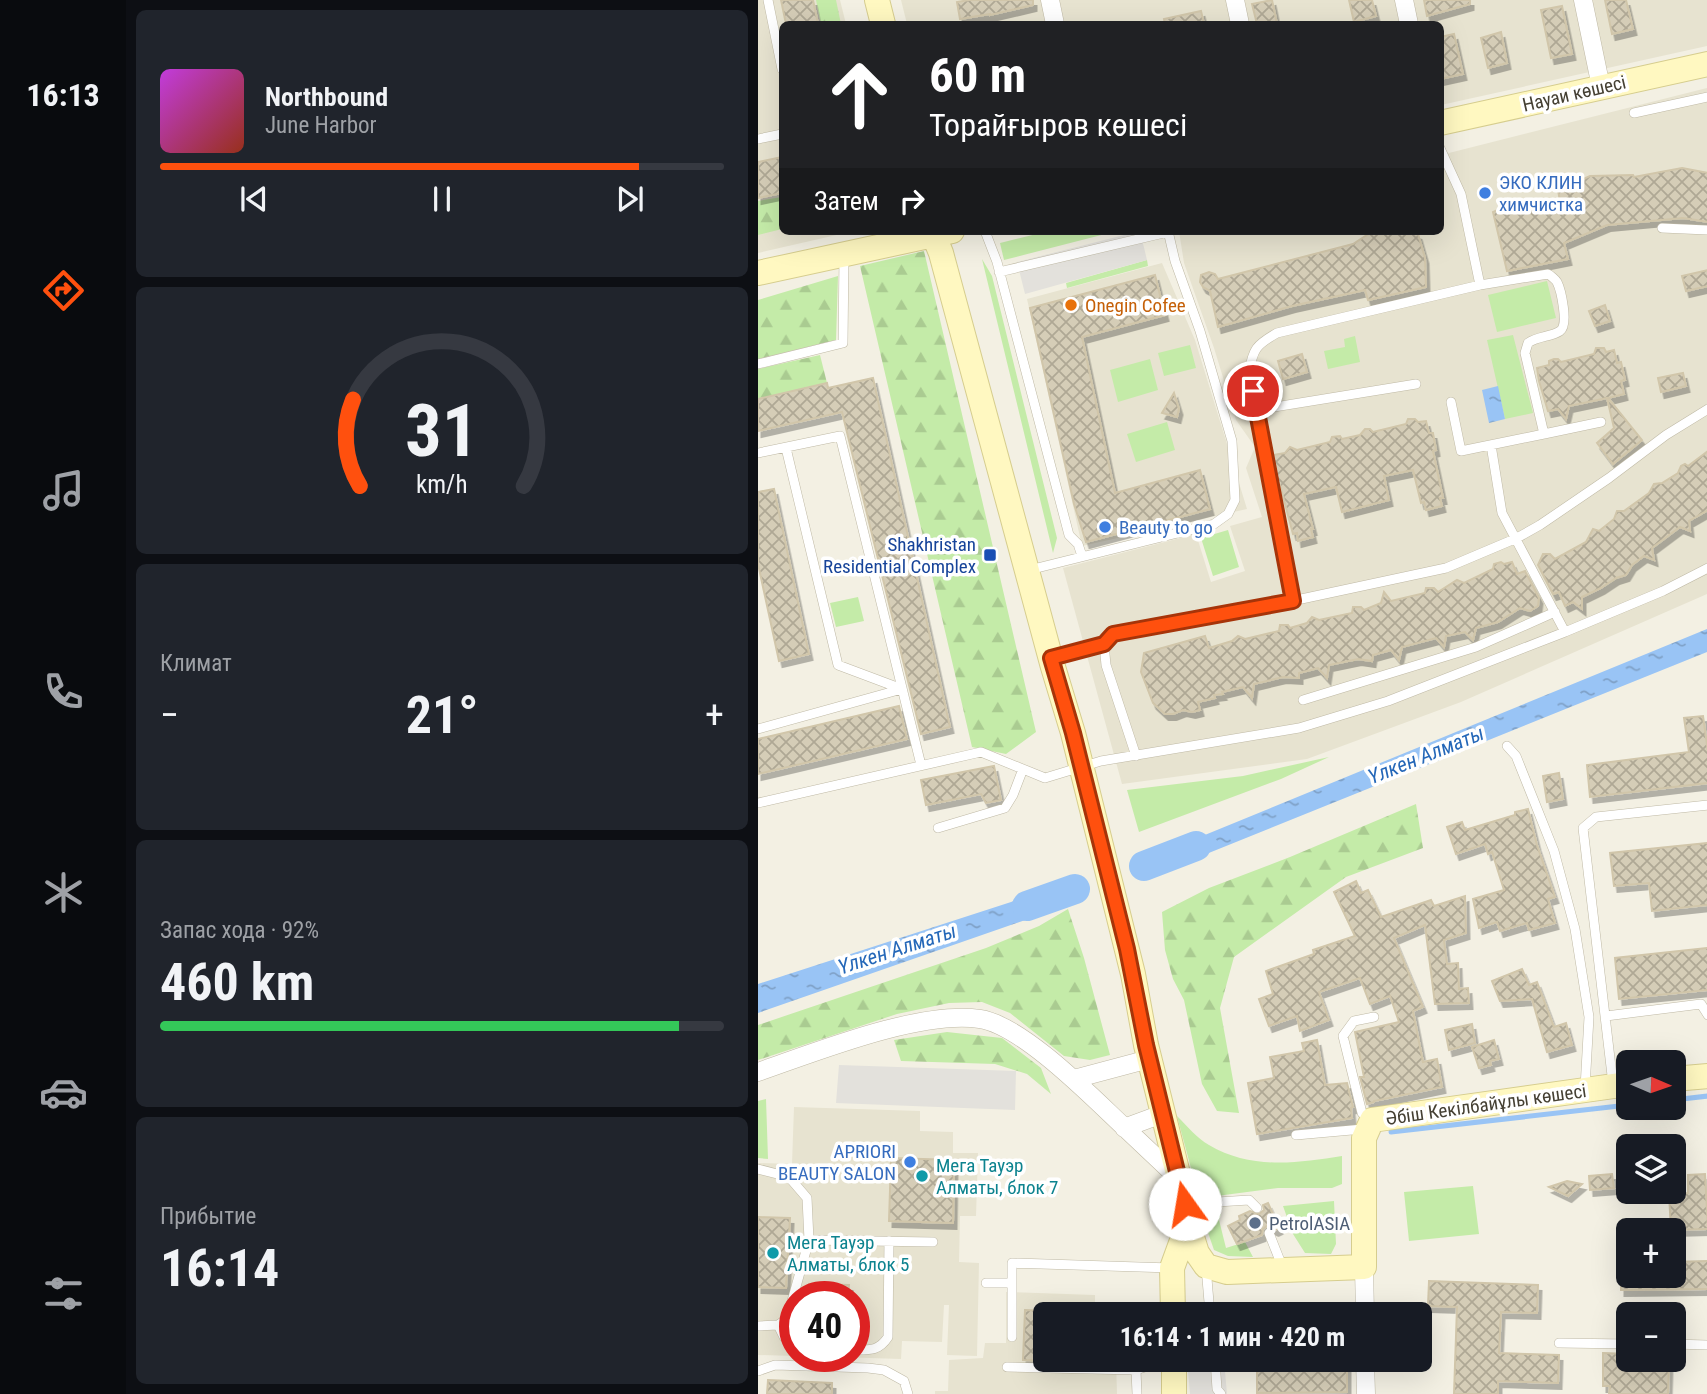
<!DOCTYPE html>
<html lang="ru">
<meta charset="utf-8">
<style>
body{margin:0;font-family:"Roboto Condensed",sans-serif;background:#20242c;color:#f1f3f6;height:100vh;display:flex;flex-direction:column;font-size:26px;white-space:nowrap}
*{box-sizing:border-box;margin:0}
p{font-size:23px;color:#9ea1a6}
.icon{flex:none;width:38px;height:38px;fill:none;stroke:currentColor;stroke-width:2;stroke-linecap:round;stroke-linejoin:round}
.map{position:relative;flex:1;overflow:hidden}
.panel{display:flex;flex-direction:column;gap:10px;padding:10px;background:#0d0f14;width:632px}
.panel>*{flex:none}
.banner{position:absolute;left:21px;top:21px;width:665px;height:214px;border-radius:10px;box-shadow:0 7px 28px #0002;background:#202124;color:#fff;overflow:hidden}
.needle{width:46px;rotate:92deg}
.fabs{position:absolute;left:858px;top:1050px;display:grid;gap:14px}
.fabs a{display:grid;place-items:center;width:70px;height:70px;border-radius:10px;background:#171b24;box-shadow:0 7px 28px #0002;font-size:35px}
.speed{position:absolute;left:21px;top:1281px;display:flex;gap:14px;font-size:35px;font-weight:700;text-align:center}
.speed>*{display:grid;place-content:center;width:91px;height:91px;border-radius:50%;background:#171b24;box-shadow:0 7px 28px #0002;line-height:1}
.speed .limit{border:10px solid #d22;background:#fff;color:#111}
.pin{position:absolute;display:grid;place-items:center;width:60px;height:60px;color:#fff;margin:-30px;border:4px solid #fff;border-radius:50%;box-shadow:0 2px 7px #0007}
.me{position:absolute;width:77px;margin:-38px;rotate:347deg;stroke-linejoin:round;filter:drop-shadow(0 0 5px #0008)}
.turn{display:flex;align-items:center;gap:24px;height:147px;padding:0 35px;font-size:32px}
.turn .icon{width:91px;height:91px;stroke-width:2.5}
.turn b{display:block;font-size:49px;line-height:60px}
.then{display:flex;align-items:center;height:66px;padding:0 35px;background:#0003;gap:14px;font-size:26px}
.big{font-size:52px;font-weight:700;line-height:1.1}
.panel .card{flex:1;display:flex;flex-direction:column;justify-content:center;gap:10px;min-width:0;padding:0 24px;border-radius:10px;background:#20242c}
.panel .dial{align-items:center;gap:0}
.dial svg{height:182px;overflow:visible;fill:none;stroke:#363941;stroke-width:7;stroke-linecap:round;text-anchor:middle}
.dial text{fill:#f1f3f6;stroke:none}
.song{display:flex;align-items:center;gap:21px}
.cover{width:84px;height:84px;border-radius:10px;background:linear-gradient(135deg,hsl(290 70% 55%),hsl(10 70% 35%))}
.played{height:7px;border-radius:4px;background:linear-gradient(90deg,#ff500e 85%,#363941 85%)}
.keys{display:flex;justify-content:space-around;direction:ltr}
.heat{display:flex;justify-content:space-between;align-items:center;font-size:38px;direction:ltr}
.charge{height:10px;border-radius:5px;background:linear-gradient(90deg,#34c759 92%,#363941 0)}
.trip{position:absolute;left:275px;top:1302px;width:399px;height:70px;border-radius:10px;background:#171b24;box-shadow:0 7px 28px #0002;font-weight:700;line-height:70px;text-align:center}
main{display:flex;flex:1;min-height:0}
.tab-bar{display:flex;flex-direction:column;width:126px;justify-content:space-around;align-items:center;background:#090b0e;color:#9ea1a6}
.tab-bar .icon{width:49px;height:49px}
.tab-bar .active{color:#ff500e}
.tab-bar b{font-size:32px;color:#f1f3f6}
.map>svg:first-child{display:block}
.residential{fill:#e7e3d0}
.green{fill:#c4eba8}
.forest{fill:url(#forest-firs)}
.parking{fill:#e3e1dc}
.water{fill:url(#water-ripples)}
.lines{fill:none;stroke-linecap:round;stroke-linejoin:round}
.stream{stroke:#99c4f5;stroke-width:5}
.river{stroke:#99c4f5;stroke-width:30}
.building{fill:url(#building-cross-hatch);stroke:#d1c6aa;stroke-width:2;filter:url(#shadow)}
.lane-casing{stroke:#bfb9a5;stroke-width:10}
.street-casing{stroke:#bfb9a5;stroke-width:19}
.secondary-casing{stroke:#d6cd8e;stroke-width:26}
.lane{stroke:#fff;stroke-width:9}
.street{stroke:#fff;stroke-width:18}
.secondary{stroke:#fff8c1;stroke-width:24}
.route-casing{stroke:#a63409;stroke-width:18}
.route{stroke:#ff500e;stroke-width:12}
.shop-dot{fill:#3f7fe0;stroke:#fff;stroke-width:2.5}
.food-dot{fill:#e8710a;stroke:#fff;stroke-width:2.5}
.transit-dot{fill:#1a4fb4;stroke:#fff;stroke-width:2.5}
.culture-dot{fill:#0f9aa8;stroke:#fff;stroke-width:2.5}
.service-dot{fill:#5c6f8a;stroke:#fff;stroke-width:2.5}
.labels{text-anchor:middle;stroke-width:7;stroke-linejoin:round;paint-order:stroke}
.street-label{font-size:19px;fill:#454033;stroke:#fff}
.shop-label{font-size:19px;fill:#366cbe;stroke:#fff;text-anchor:start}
.food-label{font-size:19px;fill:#c56008;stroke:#fff;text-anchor:start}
.transit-label{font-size:19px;fill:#164399;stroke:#fff;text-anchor:end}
.culture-label{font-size:19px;fill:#0d838f;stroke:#fff;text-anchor:start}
.service-label{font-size:19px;fill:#4e5e75;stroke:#fff;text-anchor:start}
.water-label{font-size:21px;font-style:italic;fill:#2467b8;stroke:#fff}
</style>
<main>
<nav class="tab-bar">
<b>16:13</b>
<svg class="icon active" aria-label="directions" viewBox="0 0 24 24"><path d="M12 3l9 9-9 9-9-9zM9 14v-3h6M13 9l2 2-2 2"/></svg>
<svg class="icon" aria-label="music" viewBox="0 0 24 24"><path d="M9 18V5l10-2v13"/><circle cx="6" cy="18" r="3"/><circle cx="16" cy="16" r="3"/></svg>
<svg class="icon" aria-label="phone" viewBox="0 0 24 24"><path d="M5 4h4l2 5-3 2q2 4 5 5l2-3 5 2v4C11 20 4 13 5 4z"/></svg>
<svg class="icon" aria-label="climate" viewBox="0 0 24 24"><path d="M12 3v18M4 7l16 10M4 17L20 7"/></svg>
<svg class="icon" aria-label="car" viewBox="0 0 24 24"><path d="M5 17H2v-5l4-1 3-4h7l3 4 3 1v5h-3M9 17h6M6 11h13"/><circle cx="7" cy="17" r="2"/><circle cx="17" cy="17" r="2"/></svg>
<svg class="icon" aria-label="filters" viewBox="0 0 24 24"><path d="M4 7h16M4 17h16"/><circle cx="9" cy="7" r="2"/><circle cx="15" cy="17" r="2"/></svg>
</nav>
<section class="panel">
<div class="card">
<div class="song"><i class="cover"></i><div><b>Northbound</b><p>June Harbor</p></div></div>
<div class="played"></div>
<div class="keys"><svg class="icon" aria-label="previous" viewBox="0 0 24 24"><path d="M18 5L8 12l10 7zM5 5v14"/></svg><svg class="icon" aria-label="pause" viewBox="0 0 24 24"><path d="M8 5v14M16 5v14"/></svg><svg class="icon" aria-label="next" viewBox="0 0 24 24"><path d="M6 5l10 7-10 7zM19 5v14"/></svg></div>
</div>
<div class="card dial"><svg viewBox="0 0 100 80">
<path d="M14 69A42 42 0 1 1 86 69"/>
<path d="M14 69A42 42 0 0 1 11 31" stroke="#ff500e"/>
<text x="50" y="56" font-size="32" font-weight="700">31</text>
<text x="50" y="72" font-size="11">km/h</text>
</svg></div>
<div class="card"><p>Климат</p>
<div class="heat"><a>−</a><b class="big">21°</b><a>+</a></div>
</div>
<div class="card"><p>Запас хода · 92%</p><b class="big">460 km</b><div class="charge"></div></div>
<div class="card"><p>Прибытие</p><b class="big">16:14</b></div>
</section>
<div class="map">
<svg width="950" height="1394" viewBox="0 0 950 1394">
<defs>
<pattern id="forest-firs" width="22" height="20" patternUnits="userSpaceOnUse" patternTransform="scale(1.75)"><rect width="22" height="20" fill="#c4eba8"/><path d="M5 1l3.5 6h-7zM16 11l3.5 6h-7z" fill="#aacb91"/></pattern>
<pattern id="water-ripples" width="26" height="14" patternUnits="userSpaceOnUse" patternTransform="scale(1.75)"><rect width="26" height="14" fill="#99c4f5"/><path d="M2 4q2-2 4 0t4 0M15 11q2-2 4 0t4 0" fill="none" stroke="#7fa1c7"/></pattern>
<pattern id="building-cross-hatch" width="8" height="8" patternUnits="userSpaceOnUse" patternTransform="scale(1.75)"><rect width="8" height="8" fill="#d5cdb7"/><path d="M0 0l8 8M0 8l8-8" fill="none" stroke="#afa895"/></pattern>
<filter id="shadow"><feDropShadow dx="3.5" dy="6" stdDeviation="0" flood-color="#0004"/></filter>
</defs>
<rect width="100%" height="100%" fill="#f3f0e3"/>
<path class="residential" d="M0 0H82L88 24H24V231H96L0 253Z
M143 0H949V46L683 105 682 24H149Z
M949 88V594L703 702 549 759 364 784 305 568 438 534 453 582 487 571 472 526 504 517 488 468 497 447 478 420 456 348 426 263 421 231H682L683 155Z
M404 263 437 340 489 509 324 546 269 299Z
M36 1107 162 1111V1131L195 1132V1153H220L218 1216H202L201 1262 221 1263 219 1356 189 1355 191 1305H186L184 1342 144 1341 143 1359 47 1356H96V1297H37V1356L0 1355V1163L34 1164Z
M248 1292 337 1295V1314H287V1360H358L359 1394H177V1391H190L191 1360 225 1358 227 1343H248Z"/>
<path class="green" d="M291 231H359L246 260 242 243Z
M224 259 234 276 299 538 295 553Z
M389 260 390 266 309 288 308 283Z
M789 281 798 318 739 332 730 295Z
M755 335 775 413 747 419 729 340Z
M597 336 602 362 570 369 566 351 587 347 586 339Z
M432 345 438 368 406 376 400 353Z
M392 359 400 390 360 402 352 370Z
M409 422 417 450 378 462 369 434Z
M470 530 481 567 455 576 443 538Z
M100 597 106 621 78 627 72 603Z
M571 757 523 779 381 832 369 790 485 776Z
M8 1099 10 1159 0 1158V1101Z
M419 1116C429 1126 439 1138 451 1145 493 1170 539 1163 584 1156V1184L574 1188H520L451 1197 438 1187Z
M715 1186 721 1234 651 1241 646 1192Z
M576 1201 578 1244 573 1254 547 1253 535 1234 525 1206Z
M463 1214 461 1220 468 1248 487 1242 495 1257 470 1256 456 1250 445 1218Z"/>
<path class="forest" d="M58 0H78L83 24H63Z
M24 197V229L0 235V201Z
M166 251 278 732 248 754 214 747 102 266Z
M80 276 78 340 0 359V300Z
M62 355 69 383 0 399V369Z
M658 804 665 848 588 877 476 957 462 1008 481 1113 459 1111 444 1084 426 1000 415 979 407 950 404 912 451 888 532 857Z
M310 909 326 958 352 1055 332 1060 306 1056 252 1013 224 1002 191 1003 139 1014 0 1060V1025L228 948 281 926Z
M189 1032 244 1038 283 1068 293 1094 269 1074 237 1064 143 1061 136 1040Z"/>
<path class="parking" d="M382 231 389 260 267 294 259 262Z
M81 1065 258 1071 257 1110 78 1103Z
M429 1360H466L469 1394H432Z"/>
<path class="water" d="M740 386 747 419 731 423 724 390Z
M949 629V652L421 865 401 860 415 849 437 839Z
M290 890 307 893 296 910 0 1013V984Z"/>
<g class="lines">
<path class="stream" d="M915 1100 950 1096
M633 1132 870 1105"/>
<path class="river" d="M386 866 438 846
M269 906 317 889"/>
</g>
<path class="building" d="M23 0H55L60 24H28Z
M211 0H275V5L232 15V14L202 19 199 2Z
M514 0 519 24H499L494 4Z
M591 0H614L618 16 596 22Z
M666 0H712V4L669 16Z
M847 0H868L875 29 854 34Z
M804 6 814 54 793 58 783 10Z
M443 11 446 24H407L406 19Z
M743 32 749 63 730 68 723 38Z
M696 34 705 74 682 79V37Z
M24 157V193L0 198V162Z
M924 168 950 173V222L925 218 849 225 806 243 810 259 749 271 735 212 761 200 802 201 800 190 832 176 875 175 876 177Z
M615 231H654L660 234 667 258 668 287 610 300 607 290 534 306 460 327 452 291 445 287 442 282 443 275 451 272 457 274 460 279 595 244Z
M950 270V286L928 291 924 276Z
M397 275 407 315 324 337 357 493 442 470 452 509 328 542 316 504 272 308Z
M847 305 852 321 837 326 831 311Z
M838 348H846L848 352 856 350 859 363 863 362 867 380 863 381 866 394 850 398 884 440 855 464 839 443 856 428 849 398 811 406 808 419 800 409 790 411 781 381 779 368 791 365V361L796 359H800L803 362 836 354Z
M544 354 549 372 525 379 520 361Z
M925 373 928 386 903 392 900 378Z
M115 378 192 727 163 734 84 412 0 431V399L69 383 70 388Z
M416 393 421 409 419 417 404 413Z
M650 419H657L660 422 668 421 671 433H675L678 450 675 451 685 498H682L684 506 668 510 666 502 663 503 655 470 626 476 631 500 584 512 578 487 546 494 555 529H553L555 537 540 541 539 533 535 534 522 485H520L515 455 527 453 532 447 539 450 572 442 574 437 582 436 584 439 602 435 607 429H612L615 432 648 424Z
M950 451V510L931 521 932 531 922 527 894 548 896 560 886 556 874 565 868 575 858 578 843 588 824 597V609L815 602 807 606 801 592 795 594 780 565 785 554H792L797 559 828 542 835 529 841 531 856 519 859 511H866L891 493 896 484 904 483 920 473 923 466 927 464 930 466Z
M16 489 51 654 21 661 0 564V492Z
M743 562 746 564 754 562 759 574 767 571 781 598 780 606 772 611 762 608 740 622 718 628 715 640 707 632 688 636 686 647 678 638 644 647 641 660 633 650 615 655 614 661 600 659 571 665 569 678 560 668 541 673V678L525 677 496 684 494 698 485 687 464 692 465 694 456 695 457 698 440 702 442 710 434 712 425 710 415 714H407L395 703 383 672 386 653 447 636 451 648 474 641 480 636 487 639 521 631 522 625H530L532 628 549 623 554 617 561 620 594 613 595 607H603L606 610 623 603 626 592 633 601 667 593 668 588H676L680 592 699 580 706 583 735 569 736 564Z
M141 706 149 739 0 774V739Z
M945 716 950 752V783L832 797 829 765 931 752 926 718Z
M236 766 243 800 228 803 223 794 168 805 163 780Z
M801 773 805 799 789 802 785 776Z
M770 809 779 845 797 897 790 899 797 923 771 930 769 923 742 931 739 922 721 928 715 899 746 890 734 852 730 854 727 844 698 854 689 827 704 822 707 830 757 815V812Z
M950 843V905L894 911 891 883 856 886 852 853Z
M598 881 603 893 610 890 623 917 673 900 676 906 707 896 708 933 686 940 689 964 700 963 701 989 710 988 711 1003 677 1004 667 925 636 938 665 1007 655 1011 665 1062 679 1059 684 1087 616 1101V1102L609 1104 602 1077H606L597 1032 641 1022 632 996 612 1004 602 978 561 992 571 1020 542 1031 539 1016 511 1026 501 999 515 994 508 971 556 954 555 950 597 936 576 892Z
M950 948V990L861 999 857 958Z
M764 969 771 985 779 982 796 1027 808 1023 814 1045 789 1052 774 999 742 1001 734 981Z
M714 1024 717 1043 691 1050 687 1030Z
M559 1040 567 1085 589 1083 595 1107 593 1108 594 1118 499 1134 490 1083 516 1078 512 1057 546 1051 544 1043Z
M736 1040 741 1059 732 1061 733 1065 721 1068 714 1047Z
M133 1158 196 1160 195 1223 131 1221Z
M854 1174 856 1188 832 1190 831 1176Z
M947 1174 950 1229 913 1230 911 1194 930 1193V1175Z
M809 1181 824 1184 810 1196 791 1187Z
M510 1203 521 1228 517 1230 509 1226 505 1229 504 1235 479 1244 470 1226 482 1220 481 1216 492 1211 501 1214 506 1210 505 1205Z
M0 1217 32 1218 28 1288 0 1287Z
M950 1261V1289L863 1290V1276H915V1262Z
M671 1281 780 1285 779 1313 743 1312 741 1353 801 1355 800 1383 740 1381V1394H696L699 1307 670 1306Z
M51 1284 91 1285 90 1297H51Z
M267 1310 287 1311V1360H329L328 1362 265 1360Z
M845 1353 870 1354V1360H911L910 1394H851L852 1386H845Z
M499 1360H589V1392L499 1393Z
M10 1380 74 1383V1394H9Z"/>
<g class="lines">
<g class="lane-casing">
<path id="lane" d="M10 0 24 69
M876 113 950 97
M0 139 24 134
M682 148 703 194 722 285
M904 228 950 230
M227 231 239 262 311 535 320 544 324 556
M241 272 410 232
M0 364 85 343 86 256
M498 410 658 384
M786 434 843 422
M733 445 744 513 807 632
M28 448 80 665 144 689
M0 453 82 436 163 765
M271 570 456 524 470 514 477 500 474 441 442 331 417 261 410 231
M535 601 491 372C495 349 498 345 519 333L722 285 790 274C792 275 798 280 799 282 803 290 811 325 802 331 793 337 780 336 770 343L767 353 786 434 703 451 693 402
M346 644 348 665 378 756
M296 657 346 644 355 634 388 626 520 604 688 568 759 538 782 525 851 478 908 435 950 409
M545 700 718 647 797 612
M0 729 144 689
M749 746 758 756 796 851 817 929 831 1017 827 1088
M0 803 223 752 287 778 343 761 541 728 630 701 807 632 905 591 950 568
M180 828 247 808 255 795 265 769
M848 1016 943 1004 950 1015
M855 1084 825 828 838 817 950 805
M613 1119 604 1113 585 1036 596 1021 616 1017
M538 1135 605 1129
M0 1169 31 1177 49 1198 51 1240
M428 1204 491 1200 499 1208
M511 1233 524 1266
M448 1267 452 1314
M228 1283H254V1263L413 1268
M254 1283V1337
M20 1325 26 1337 37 1346
M0 1326 20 1325 29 1319 51 1240 175 1242
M801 1343 870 1344
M915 1344 950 1345
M96 1350C112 1350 121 1351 130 1337L131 1241
M457 1360 459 1389 463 1394
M249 1367 378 1370
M0 1371 17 1365 110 1368 126 1370 146 1381 150 1394
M379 1394 378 1370 407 1360"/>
</g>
<g class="street-casing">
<path id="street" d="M292 0 297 24
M477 0 482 24
M646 0 651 24
M825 0 843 87
M0 1072C58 1052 162 1010 222 1019 264 1025 334 1097 366 1127 384 1144 402 1161 420 1178
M316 1079 391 1059
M366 1128 404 1114
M606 1267 607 1314
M607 1360 608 1394"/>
</g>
<g class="secondary-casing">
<path id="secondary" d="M119 0 125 24
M682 123 950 64
M174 231 183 253 295 667 315 733 375 974 388 1045 421 1178 430 1224 439 1253 448 1266 469 1272 606 1267V1138L614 1120 870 1084
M0 273 194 231
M915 1079 950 1076
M415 1314 414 1268 430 1224
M416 1360V1394"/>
</g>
<use href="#lane" class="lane"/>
<use href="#street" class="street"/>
<use href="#secondary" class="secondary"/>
</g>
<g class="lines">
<g class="route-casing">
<path id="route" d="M427 1204 388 1045 369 949 315 733 293 658 346 644 355 634 535 601 495 391"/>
</g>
<use href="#route" class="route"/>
</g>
<g class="shop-dot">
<circle cx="727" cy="193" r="7"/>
<circle cx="347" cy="527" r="7"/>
<circle cx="152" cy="1162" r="7"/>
</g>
<circle class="food-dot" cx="313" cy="305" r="7"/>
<rect class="transit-dot" x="225" y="548" width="14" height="14" rx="3.5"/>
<g class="culture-dot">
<circle cx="164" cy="1176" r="7"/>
<circle cx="15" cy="1253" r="7"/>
</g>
<circle class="service-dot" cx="497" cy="1223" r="7"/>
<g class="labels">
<g class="street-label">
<text transform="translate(816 93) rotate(-13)" y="7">Науаи көшесі</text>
<text transform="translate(728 1104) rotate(-8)" y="7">Әбіш Кекілбайұлы көшесі</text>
</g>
<g class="shop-label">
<text x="741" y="189">ЭКО КЛИН<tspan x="741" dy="22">химчистка</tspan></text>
<text x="361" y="534">Beauty to go</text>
<text x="138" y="1158" text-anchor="end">APRIORI<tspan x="138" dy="22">BEAUTY SALON</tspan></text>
</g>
<g class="food-label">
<text x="327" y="312">Onegin Cofee</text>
</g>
<g class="transit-label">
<text x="218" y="551">Shakhristan<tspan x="218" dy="22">Residential Complex</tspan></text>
</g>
<g class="culture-label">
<text x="178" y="1172">Мега Тауэр<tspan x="178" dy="22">Алматы, блок 7</tspan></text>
<text x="29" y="1249">Мега Тауэр<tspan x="29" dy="22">Алматы, блок 5</tspan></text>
</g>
<g class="service-label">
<text x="511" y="1230">PetrolASIA</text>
</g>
<g class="water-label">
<text transform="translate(668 755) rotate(-22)" y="7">Үлкен Алматы</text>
<text transform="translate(139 949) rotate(-18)" y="7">Үлкен Алматы</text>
</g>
</g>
</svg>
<div class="fabs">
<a><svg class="needle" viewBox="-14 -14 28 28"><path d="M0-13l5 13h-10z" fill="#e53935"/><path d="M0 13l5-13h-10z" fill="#9ea1a6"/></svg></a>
<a><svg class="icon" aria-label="layers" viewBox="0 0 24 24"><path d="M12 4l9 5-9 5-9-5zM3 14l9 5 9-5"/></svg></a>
<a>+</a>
<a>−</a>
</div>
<div class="speed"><div class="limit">40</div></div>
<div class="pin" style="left:495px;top:391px;background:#d93025"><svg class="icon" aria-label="arrive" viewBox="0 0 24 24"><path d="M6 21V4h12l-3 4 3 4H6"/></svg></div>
<svg class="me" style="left:427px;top:1204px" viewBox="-20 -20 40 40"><circle r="19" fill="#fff"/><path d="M0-13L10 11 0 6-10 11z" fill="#ff500e"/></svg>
<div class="trip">16:14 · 1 мин · 420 m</div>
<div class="banner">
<div class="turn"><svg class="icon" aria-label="ahead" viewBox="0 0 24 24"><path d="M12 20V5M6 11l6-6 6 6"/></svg><div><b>60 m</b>Торайғыров көшесі</div></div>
<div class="then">Затем<svg class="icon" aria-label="right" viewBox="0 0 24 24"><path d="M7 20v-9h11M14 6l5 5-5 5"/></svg></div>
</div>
</div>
</main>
